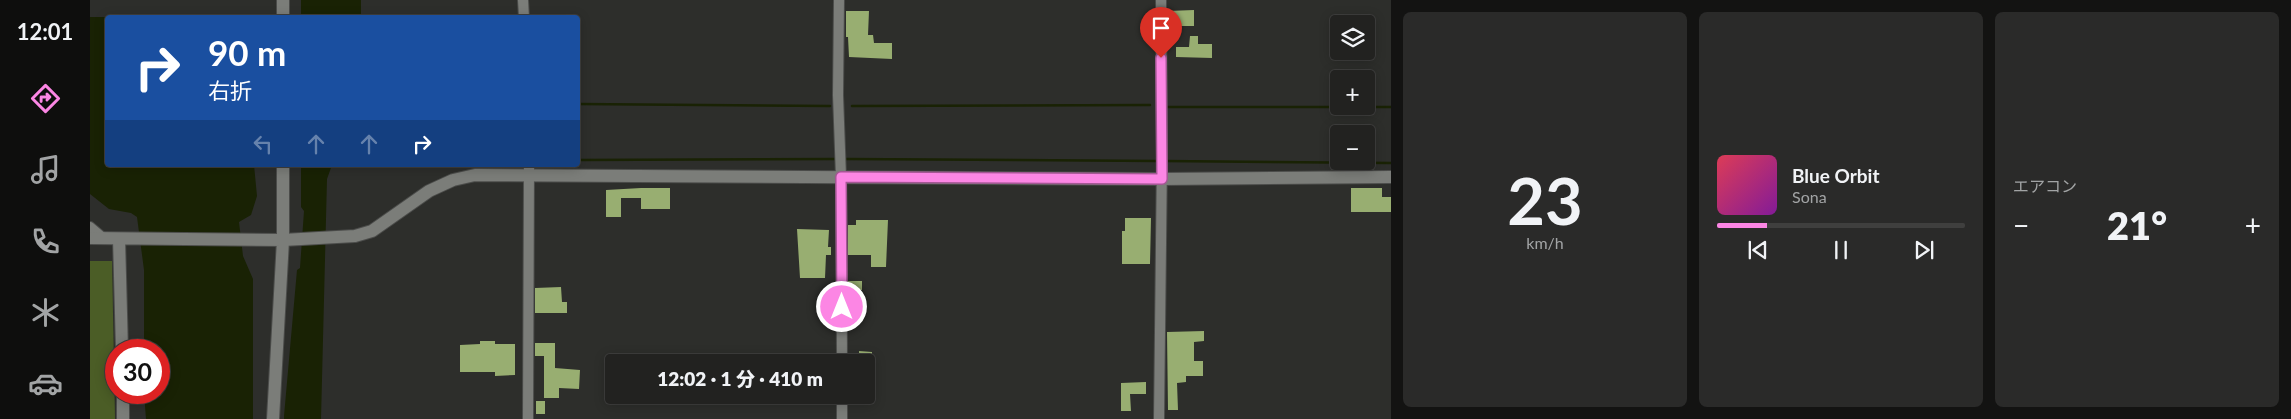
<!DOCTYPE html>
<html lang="ja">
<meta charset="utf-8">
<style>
body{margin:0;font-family:Lato,"Noto Sans JP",sans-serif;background:#2a2a29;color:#f1f3f6;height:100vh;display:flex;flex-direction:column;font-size:19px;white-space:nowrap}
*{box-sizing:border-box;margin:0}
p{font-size:16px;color:#a2a4a5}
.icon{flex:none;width:28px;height:28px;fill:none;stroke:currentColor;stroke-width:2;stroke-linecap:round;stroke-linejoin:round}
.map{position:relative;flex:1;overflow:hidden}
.side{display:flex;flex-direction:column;gap:12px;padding:12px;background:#131312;width:900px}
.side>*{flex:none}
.top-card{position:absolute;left:15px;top:15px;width:475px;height:152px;border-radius:5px;box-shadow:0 2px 12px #0003,0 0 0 1px #3f3f3e;background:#1a4fa0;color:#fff;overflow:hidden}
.fabs{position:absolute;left:1240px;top:15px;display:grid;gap:10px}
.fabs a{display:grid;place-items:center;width:45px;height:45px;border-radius:5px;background:#222220;box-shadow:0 2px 12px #0003,0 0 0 1px #3f3f3e;font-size:25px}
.speed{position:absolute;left:15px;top:339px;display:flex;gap:10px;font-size:25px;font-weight:700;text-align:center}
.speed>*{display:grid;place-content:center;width:65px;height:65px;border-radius:50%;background:#222220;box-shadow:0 2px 12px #0003,0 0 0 1px #3f3f3e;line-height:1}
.speed .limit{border:8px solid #d22;background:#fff;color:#111}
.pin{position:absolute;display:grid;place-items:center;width:42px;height:42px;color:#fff;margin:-51px -21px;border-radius:50% 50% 50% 0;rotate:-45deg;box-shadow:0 0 5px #0007}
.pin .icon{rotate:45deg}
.me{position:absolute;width:55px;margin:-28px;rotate:0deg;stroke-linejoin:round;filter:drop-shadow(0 0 4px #0008)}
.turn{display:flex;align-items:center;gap:18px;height:105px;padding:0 20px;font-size:22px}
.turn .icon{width:65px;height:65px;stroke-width:2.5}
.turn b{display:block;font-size:35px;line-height:42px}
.lanes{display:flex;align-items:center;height:48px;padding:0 20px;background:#0003;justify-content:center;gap:25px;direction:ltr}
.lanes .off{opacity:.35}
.big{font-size:38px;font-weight:800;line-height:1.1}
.side .tile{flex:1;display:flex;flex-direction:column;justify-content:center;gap:8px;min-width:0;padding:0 18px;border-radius:8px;background:#2a2a29}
.side .dial{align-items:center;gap:0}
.dial b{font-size:65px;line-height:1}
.song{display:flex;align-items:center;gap:15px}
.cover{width:60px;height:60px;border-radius:8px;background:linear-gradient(135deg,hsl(350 70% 55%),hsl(290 70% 35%))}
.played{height:5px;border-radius:2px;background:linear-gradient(90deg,#fc86e4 20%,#3f3f3e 20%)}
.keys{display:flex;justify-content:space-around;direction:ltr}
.heat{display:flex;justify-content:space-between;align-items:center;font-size:28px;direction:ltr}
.side .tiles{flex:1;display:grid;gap:12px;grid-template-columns:repeat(3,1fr)}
.trip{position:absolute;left:515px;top:354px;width:270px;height:50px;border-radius:5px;background:#222220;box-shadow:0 2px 12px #0003,0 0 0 1px #3f3f3e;font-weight:800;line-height:50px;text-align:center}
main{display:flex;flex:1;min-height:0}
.tab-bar{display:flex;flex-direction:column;width:90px;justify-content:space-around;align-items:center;background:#0e0e0d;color:#a2a4a5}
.tab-bar .icon{width:35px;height:35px}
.tab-bar .on{color:#fc86e4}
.tab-bar b{font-size:22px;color:#f1f3f6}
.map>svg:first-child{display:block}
.green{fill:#4b5d26}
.water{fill:#192204}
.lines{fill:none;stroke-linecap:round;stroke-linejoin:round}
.stream{stroke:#192204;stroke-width:2.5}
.building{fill:#98ae71}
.minor-casing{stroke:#4b4c4a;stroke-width:12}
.tertiary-casing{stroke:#4b4c4a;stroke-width:14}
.minor{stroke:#7b7d79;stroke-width:10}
.tertiary{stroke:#7b7d79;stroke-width:12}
.route-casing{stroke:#a45794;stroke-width:12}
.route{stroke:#fc86e4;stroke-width:9}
</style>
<main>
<nav class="tab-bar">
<b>12:01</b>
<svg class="icon on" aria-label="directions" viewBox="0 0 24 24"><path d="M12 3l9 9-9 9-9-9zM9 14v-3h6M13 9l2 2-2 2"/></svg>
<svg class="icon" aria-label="music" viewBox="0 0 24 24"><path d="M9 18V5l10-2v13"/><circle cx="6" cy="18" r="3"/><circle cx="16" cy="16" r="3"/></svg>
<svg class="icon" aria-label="phone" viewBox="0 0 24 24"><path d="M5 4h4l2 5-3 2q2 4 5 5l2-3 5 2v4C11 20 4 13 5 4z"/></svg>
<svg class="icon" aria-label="climate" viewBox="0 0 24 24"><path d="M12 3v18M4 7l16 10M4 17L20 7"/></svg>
<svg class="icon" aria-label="car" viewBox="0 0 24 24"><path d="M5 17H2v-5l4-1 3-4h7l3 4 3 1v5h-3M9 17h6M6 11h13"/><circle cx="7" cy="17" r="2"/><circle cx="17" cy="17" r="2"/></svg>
</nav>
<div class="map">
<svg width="1301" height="419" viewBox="0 0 1301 419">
<rect width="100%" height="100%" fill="#2d2e2b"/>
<path class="green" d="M0 261H22L25 419H0Z"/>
<path class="water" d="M211 0H271V17H211Z
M0 17H161L18 18V165H164L167 196 161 215 149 222 153 256 163 279V419H56L54 393 69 392V350H54V270L47 217 41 213 19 209 0 194Z
M211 165H242L237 179 231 419H194V416L207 270 210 268 214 211 211 207Z"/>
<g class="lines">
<path class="stream" d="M488 104 740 106
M762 106 1060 105
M1077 107H1301
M754 159 1068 161
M488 160 748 159
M1074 161 1301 163"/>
</g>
<path class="building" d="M1104 10V26H1085V43L1078 42V11Z
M756 11H779L778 35H783L784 43H802V59L759 57 758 37H756Z
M1100 36H1108V44H1122V58L1086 57V47H1099Z
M551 188H580V209H551V198H531V217H516V190Z
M1261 188H1292V197H1301V212H1261Z
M1035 218H1061L1060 264H1032V231H1035Z
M766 220H798L796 267H781V255H758V225H766Z
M707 229 739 230 738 247H741V255H736L735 278H710Z
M758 281H772V290H758Z
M471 287 472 302H477V313H445V288Z
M1114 331V341L1104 342V361H1113V376H1096V382L1087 383 1088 410H1078L1077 332Z
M390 341H405V344H425V375L405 376V372H370V345L390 344Z
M445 343H465V368L490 370 489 389 469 388V398H454V356H445Z
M769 351 782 352V361L769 360Z
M1056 382V394H1040L1041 411H1031V383Z
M446 401H455V414H446Z"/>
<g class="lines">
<g class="minor-casing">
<path id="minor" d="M433 0 434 18
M749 0 748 95 751 177 752 362
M0 227 13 238
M752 395V419
M438 419 439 165
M1069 419 1072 156 1071 0"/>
</g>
<g class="tertiary-casing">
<path id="tertiary" d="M193 18V0
M0 238 193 240 265 236 282 231 339 191 363 180 385 175 1071 179 1301 177
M29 239 32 350
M33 392V419
M183 419 193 240V165"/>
</g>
<use href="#minor" class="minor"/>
<use href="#tertiary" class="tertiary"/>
</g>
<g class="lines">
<g class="route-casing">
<path id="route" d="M752 307 751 177 1072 179 1071 58"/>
</g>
<use href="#route" class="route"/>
</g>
</svg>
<div class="fabs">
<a><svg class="icon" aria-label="layers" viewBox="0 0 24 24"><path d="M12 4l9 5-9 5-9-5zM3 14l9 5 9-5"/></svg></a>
<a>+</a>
<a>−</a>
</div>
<div class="speed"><div class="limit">30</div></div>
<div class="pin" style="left:1071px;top:58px;background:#d93025"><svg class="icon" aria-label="arrive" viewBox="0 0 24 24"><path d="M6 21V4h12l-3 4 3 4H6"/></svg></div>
<svg class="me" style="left:752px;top:307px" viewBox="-20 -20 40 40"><circle r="17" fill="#fc86e4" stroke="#fff" stroke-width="3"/><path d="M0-11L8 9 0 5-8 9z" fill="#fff"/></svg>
<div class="trip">12:02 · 1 分 · 410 m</div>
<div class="top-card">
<div class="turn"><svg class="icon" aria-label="right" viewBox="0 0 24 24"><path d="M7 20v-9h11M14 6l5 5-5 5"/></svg><div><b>90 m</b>右折</div></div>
<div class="lanes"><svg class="icon off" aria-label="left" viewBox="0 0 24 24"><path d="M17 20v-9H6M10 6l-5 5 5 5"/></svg><svg class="icon off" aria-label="ahead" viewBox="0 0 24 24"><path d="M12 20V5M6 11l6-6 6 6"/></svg><svg class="icon off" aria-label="ahead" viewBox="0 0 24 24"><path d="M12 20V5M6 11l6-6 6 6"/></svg><svg class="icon" aria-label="right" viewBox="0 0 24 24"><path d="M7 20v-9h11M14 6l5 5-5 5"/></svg></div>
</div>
</div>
<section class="side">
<div class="tiles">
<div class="tile dial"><b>23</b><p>km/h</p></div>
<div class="tile">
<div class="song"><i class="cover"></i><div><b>Blue Orbit</b><p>Sona</p></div></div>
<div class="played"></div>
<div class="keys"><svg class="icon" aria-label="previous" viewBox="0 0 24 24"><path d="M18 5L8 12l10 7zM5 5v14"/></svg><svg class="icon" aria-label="pause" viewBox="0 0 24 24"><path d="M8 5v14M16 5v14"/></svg><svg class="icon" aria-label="next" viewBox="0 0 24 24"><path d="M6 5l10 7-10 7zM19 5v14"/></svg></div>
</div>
<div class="tile"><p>エアコン</p>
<div class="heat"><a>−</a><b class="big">21°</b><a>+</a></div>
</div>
</div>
</section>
</main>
